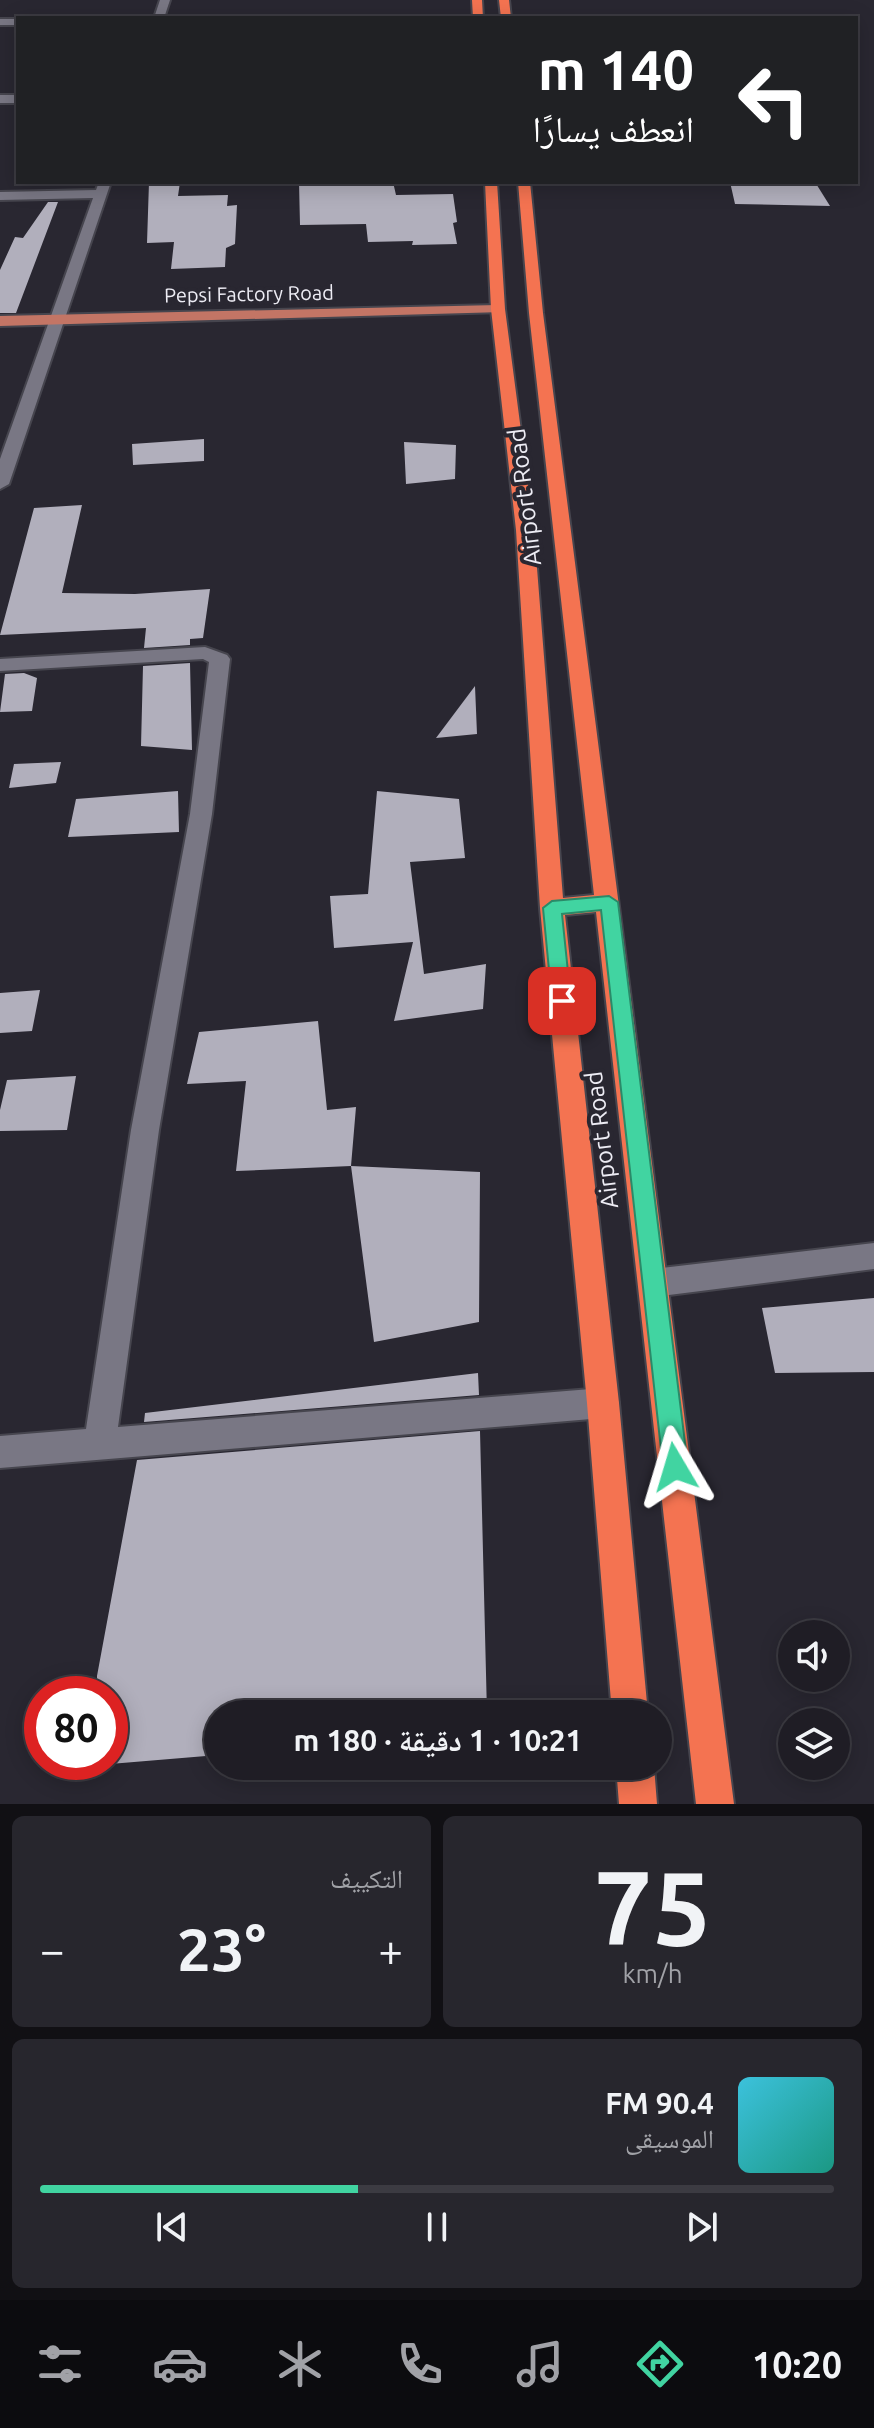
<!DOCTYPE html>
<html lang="ar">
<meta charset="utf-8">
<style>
body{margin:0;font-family:Ubuntu,"Noto Naskh Arabic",sans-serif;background:#27262d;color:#f1f3f6;direction:rtl;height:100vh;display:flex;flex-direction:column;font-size:30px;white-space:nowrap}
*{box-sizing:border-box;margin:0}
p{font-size:26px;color:#a1a2a7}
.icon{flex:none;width:44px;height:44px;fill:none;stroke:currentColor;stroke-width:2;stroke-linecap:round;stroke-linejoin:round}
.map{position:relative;height:1804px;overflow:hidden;direction:ltr}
.sheet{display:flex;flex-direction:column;gap:12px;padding:12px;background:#111014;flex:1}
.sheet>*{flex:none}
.top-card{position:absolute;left:16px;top:16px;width:842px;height:168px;border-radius:0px;box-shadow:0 4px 20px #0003,0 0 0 2px #3c3b42;direction:rtl;background:#202124;color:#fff;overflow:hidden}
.fabs{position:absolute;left:778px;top:1620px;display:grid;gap:16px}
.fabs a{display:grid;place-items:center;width:72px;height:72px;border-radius:50%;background:#1f1d25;box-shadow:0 4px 20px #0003,0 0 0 2px #3c3b42;font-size:40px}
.speed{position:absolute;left:24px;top:1676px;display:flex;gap:16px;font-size:40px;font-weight:700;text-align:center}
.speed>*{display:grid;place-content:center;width:104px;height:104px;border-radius:50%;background:#1f1d25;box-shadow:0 4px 20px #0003,0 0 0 2px #3c3b42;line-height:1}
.speed .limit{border:12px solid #d22;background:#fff;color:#111}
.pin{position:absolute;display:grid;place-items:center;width:68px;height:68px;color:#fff;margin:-34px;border-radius:16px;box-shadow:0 4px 12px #0006}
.me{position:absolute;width:88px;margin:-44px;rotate:353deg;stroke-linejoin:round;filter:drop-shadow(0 0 6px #0008)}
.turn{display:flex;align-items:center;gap:28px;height:168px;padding:0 32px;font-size:36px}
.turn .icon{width:104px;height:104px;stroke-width:2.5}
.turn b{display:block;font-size:56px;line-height:68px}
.big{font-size:60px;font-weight:700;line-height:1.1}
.sheet .widget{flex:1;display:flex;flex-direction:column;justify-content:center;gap:12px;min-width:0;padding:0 28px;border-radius:12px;background:#27262d}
.sheet .dial{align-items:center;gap:0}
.dial b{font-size:104px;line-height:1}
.song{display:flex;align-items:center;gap:24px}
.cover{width:96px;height:96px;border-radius:12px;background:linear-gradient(135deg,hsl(190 70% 55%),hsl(170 70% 35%))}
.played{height:8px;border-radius:4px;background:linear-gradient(90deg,#41d4a1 40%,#3c3b42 40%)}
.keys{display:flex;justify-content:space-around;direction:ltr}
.heat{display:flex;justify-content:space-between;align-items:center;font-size:44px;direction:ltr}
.sheet .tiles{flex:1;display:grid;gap:12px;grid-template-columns:1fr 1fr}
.widget:last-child{grid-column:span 2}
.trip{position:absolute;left:204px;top:1700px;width:468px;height:80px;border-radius:40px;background:#1f1d25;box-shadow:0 4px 20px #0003,0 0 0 2px #3c3b42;font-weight:700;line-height:80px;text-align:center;direction:rtl}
.tabs{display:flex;height:128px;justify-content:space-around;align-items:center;background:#0c0c0f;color:#a1a2a7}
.tabs .icon{width:56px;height:56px}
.tabs .active{color:#41d4a1}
.tabs b{font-size:36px;color:#f1f3f6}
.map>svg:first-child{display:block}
.building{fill:#b1afbc}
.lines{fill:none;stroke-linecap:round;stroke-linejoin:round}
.minor-casing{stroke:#46454e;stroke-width:4}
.major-casing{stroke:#46454e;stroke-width:4}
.highway-casing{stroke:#46454e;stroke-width:4}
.minor{fill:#797784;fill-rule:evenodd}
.major{fill:#c37565;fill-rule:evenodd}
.highway{fill:#f47351;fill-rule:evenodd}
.route{fill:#41d4a1;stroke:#2a8a69;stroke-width:2}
.labels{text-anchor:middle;stroke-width:8;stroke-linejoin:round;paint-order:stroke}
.far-street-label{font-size:20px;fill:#edecf4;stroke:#292731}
.street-label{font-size:24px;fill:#edecf4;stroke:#292731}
</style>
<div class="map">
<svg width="874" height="1804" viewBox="0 0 874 1804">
<rect width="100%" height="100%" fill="#292731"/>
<path class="building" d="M149 182H180L178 196 228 195 227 206 237 205 235 244 226 248 225 267 171 269 174 242 147 243Z
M299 182H393L396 195 453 194 457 222 453 223 457 244 412 245 413 241 368 242 366 224 300 225Z
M730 182H815L830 206 735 204Z
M48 202H58L16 313H0V270L15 237 23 238Z
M204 439V461L133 465 132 444Z
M404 442 456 445 455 479 406 484Z
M82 505 62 593 135 594 210 589 203 638 190 639V645L144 648 146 628 0 635 34 508Z
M190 663 192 750 141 746 143 666Z
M24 673 37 678 32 711 0 712 5 674Z
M475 686 477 734 436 738Z
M61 762 56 783 9 788 14 764Z
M178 791 179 832 68 837 76 799Z
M377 791 459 799 465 858 410 862 424 974 486 964 483 1009 394 1021 413 942 334 948 330 896 368 894Z
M40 990 32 1031 0 1033V993Z
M318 1021 327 1110 356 1107 351 1166 236 1171 246 1081 187 1084 199 1032Z
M76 1076 67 1130 0 1131V1110L7 1080Z
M351 1166 480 1172 479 1322 374 1342Z
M874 1298V1372L775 1373 762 1308Z
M478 1373 479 1395 144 1422 145 1413Z
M480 1431 487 1714H218V1755L110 1764V1694H97V1676L137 1460Z"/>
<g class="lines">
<g class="minor-casing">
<path id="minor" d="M160 0H170L164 18H154Z
M0 19H18V25H0Z
M0 95H18V103H0Z
M99 182H111L9 484 0 489V459L93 198 0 200V192L96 190Z
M205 647 227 655 230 659 212 814 159 1130 118 1427 603 1388 614 1392 619 1403 614 1414 603 1418 0 1468V1436L86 1429 131 1130 190 814 209 662 203 659 0 671V659Z
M874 1243V1269L653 1297 642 1293 638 1283 642 1273 653 1269Z"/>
</g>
<g class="major-casing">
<path id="major" d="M498 305 505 309 503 312 0 326V316Z"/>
</g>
<g class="highway-casing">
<path id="highway" d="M472 0H482L483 18H473Z
M499 0H509L511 18H501Z
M485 182H497L505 309 534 530 563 898 594 895 529 313 518 182H530L543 313 734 1804H696L596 912 565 915 619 1403 648 1714H612L587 1403 540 908 516 530 491 309Z
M616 1766H654L657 1804H619Z"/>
</g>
<use href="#minor" class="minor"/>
<use href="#major" class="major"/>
<use href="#highway" class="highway"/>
</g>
<path class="route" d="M609 896 618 902 688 1467 684 1475 675 1479 666 1475 663 1467 601 910 562 914 571 1001 569 1006H555L552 1001 543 908 552 901Z"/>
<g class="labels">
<g class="far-street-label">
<text transform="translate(249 294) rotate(-1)" y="7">Pepsi Factory Road</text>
</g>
<g class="street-label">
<text transform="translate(525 497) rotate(-97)" y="8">Airport Road</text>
<text transform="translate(602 1140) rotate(-97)" y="8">Airport Road</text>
</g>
</g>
</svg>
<div class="fabs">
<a><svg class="icon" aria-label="sound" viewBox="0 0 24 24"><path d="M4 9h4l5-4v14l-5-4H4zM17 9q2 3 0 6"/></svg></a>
<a><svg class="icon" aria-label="layers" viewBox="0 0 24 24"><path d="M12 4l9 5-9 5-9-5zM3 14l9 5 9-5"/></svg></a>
</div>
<div class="speed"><div class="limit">80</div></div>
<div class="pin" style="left:562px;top:1001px;background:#d93025"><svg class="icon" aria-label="arrive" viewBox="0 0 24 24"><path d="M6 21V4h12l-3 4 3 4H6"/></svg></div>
<svg class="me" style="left:675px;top:1467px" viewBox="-20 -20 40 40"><path d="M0-17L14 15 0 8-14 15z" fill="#41d4a1" stroke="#fff" stroke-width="4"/></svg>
<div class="trip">10:21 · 1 دقيقة · 180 m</div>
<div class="top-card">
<div class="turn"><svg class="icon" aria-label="left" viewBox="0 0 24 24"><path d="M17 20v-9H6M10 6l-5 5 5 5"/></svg><div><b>140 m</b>انعطف يسارًا</div></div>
</div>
</div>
<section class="sheet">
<div class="tiles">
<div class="widget dial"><b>75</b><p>km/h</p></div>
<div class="widget"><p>التكييف</p>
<div class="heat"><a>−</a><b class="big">23°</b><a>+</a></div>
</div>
<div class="widget">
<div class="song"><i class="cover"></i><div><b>90.4 FM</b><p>الموسيقى</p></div></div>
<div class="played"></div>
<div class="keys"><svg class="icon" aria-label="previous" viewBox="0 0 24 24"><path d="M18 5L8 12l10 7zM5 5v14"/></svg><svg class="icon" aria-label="pause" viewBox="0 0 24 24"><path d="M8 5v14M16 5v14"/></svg><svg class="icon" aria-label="next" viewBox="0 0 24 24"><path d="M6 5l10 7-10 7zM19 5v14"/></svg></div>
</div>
</div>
</section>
<nav class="tabs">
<b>10:20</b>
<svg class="icon active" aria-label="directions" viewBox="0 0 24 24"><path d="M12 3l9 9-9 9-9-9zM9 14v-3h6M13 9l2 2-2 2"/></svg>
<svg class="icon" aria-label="music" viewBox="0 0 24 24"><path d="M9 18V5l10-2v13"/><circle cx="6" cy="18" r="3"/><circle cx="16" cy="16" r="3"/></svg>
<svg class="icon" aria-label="phone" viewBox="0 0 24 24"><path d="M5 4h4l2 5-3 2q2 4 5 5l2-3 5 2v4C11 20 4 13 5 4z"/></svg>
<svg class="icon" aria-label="climate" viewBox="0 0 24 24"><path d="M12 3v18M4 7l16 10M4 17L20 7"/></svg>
<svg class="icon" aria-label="car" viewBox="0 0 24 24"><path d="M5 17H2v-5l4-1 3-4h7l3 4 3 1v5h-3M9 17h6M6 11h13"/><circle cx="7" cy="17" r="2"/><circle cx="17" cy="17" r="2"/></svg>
<svg class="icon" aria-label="filters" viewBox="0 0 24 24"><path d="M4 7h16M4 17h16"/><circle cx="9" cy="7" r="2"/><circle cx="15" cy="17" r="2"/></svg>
</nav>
